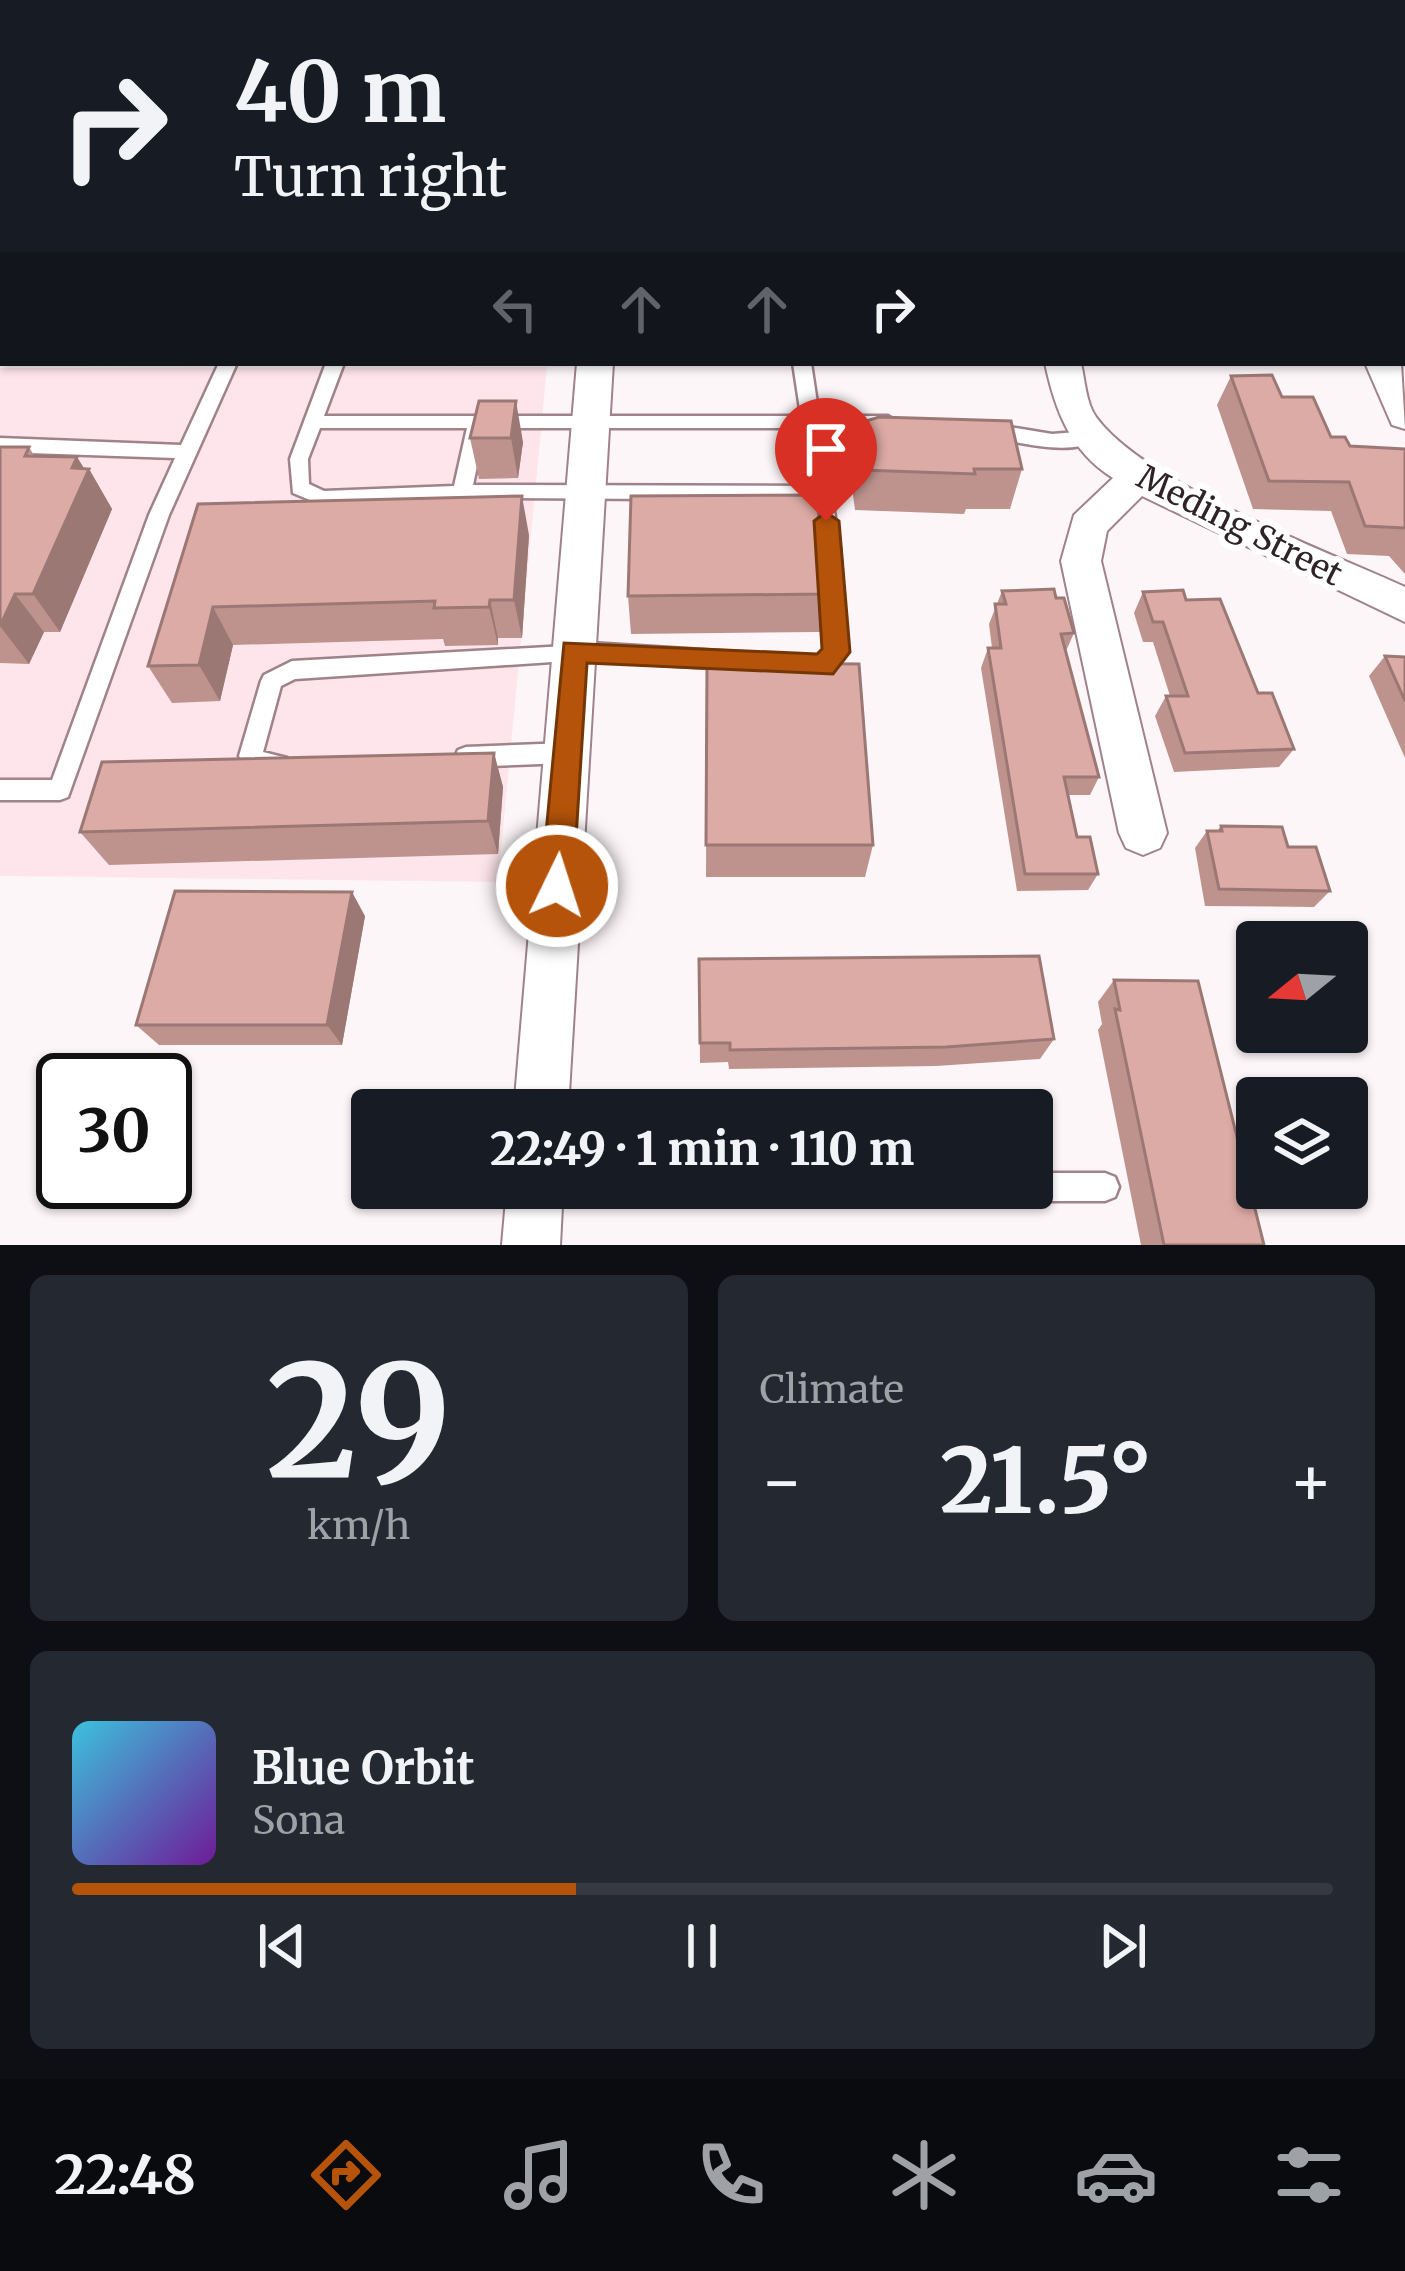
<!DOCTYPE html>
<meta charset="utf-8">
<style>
body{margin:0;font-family:Merriweather,serif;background:#242831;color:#f1f3f6;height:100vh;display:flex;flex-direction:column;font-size:45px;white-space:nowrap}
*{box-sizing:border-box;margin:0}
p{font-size:39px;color:#9ea1a6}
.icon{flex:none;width:66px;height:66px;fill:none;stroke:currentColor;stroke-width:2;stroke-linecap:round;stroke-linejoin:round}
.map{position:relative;height:1245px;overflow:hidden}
.drawer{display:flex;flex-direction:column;gap:30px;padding:30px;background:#0d0f14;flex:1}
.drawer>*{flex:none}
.top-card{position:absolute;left:0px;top:0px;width:1407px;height:366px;box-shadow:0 3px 9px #0004;background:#171b24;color:#f1f3f6;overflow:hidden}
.needle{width:78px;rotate:252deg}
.fabs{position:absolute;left:1236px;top:921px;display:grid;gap:24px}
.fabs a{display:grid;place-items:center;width:132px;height:132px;border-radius:12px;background:#171b24;box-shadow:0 3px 9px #0004;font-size:60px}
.speed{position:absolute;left:36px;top:1053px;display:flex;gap:24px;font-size:60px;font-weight:700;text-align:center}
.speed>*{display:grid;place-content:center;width:156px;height:156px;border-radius:50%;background:#171b24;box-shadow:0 3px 9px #0004;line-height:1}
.speed .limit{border:6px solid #111;border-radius:18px;background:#fff;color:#111}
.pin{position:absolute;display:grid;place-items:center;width:102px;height:102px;color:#fff;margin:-123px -51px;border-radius:50% 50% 50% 0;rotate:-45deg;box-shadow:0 0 12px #0007}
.pin .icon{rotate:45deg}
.me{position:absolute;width:132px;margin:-66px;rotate:4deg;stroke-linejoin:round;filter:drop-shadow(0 0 9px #0008)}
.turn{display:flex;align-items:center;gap:42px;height:252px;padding:0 36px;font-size:54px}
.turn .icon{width:156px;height:156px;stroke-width:2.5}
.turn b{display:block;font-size:84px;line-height:102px}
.lanes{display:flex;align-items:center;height:114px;padding:0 36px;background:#0003;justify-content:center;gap:60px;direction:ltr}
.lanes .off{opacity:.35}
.big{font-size:90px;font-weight:800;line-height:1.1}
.drawer .widget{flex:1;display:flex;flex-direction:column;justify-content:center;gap:18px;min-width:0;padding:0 42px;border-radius:18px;background:#242831}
.drawer .dial{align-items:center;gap:0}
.dial b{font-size:156px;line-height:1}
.song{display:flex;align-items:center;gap:36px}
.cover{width:144px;height:144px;border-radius:18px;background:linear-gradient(135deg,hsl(190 70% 55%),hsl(280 70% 35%))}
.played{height:12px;border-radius:6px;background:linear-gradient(90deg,#b45309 40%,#363941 40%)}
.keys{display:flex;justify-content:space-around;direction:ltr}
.heat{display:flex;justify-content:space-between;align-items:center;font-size:66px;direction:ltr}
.drawer .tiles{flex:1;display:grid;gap:30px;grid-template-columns:1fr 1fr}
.widget:last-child{grid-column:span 2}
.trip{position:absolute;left:351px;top:1089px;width:702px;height:120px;border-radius:12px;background:#171b24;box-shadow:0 3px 9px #0004;font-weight:800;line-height:120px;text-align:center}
.tabs{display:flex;height:192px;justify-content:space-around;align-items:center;background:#090b0e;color:#9ea1a6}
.tabs .icon{width:84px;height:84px}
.tabs .on{color:#b45309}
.tabs b{font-size:54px;color:#f1f3f6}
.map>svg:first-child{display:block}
.built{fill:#fde5eb}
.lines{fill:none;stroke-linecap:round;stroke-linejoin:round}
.lane-casing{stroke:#9f828a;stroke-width:5}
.street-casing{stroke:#9f828a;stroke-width:4}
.secondary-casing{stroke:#9f828a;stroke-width:5}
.lane{fill:#fff;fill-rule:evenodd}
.street{fill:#fff;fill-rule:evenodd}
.secondary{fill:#f3d2ee;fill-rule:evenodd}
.wall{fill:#be938e}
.shaded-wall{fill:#9b7874}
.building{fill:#ddaba5;stroke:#9b7874;stroke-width:3}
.route{fill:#b45309;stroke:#753606;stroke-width:3}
.labels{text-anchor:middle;stroke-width:12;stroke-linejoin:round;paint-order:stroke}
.street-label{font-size:33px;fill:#2f2327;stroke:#fff}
</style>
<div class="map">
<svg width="1405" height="1245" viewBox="0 0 1405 1245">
<rect width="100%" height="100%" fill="#fdf6f8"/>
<path class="built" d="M547 367 498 882 0 876V368Z"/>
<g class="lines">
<g class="lane-casing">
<path id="lane" d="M219 363H237L169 515 68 797 60 800H0V780H52L149 515 175 458 0 452V438L181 445Z
M326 363H344L324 416H801L793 363H811L819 416H888L897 422 888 428H821L840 549 847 653 831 672 823 675 582 660 295 679 281 686 263 752 287 758 290 765 287 772C269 779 248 774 239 756L261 681 264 675 292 661 566 646 574 642 818 657 825 650 820 549 813 500 498 498 322 505 293 493 290 459ZM320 428H467L454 486 324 491 309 484 308 459ZM485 428H803L811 486 473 485Z
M991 424 1052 434 1089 431 1098 438C1075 458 1013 442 984 435L982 430 984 425Z
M567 743 575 746 578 753 575 760 567 763 466 767 458 764 455 757 458 750 466 747Z
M1032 1173H1105L1115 1177 1119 1187 1115 1197 1105 1201H1032L1022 1197 1018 1188H1032Z
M523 1188H938L934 1198 924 1202 536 1205 526 1201Z"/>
</g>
<g class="street-casing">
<path id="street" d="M196 0H247L249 3H198Z
M395 0H439L393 3Z
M606 0H632V3H606Z
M949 0H975L976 3H950Z
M1334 0H1360L1362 3H1336Z
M1405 10V27H1404V10Z
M577 363H613L568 1110H514Z
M1045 363H1081C1085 380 1086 403 1096 417 1144 484 1325 550 1405 587V622L1142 496 1107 531 1101 561 1167 833 1160 848 1143 855 1126 848 1119 833 1061 561 1074 515 1113 478C1070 451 1055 410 1045 363Z
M1365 363H1401L1405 429 1392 425Z
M507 1188H563L560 1245H502Z"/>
</g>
<g class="secondary-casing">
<path id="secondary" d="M0 0 19 3H3L0 19Z
M0 321H3V351H0Z
M1404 327H1405V357H1404Z"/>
</g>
<use href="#lane" class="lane"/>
<use href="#street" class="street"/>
<use href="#secondary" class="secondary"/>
</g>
<path class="wall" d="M658 0H842V3H658Z
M993 0H1211L1228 3H994Z
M1257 0H1328L1330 3H1259Z
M0 46H3V252H0Z
M1231 376 1282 397 1331 437 1350 446 1405 449V574L1389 556 1347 554 1331 511 1253 509 1217 405Z
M479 401 523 442 518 478 479 479 470 438Z
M863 422 1022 469 1010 509H966L964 514 855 510 851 480 857 440H861Z
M0 447H29L35 457H77L84 468 89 469 112 509 60 632H44L29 664 0 663Z
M198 504 529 535 522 638H498V645L445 646 443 639 233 645 220 701 172 703 148 666Z
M1002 591 1056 598 1074 633 1066 651 1099 777 1090 795H1068L1077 837 1098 874 1088 890 1017 891 981 668 988 648H992L989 624Z
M1143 592 1186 600 1258 693 1294 749 1279 767 1174 772 1155 716 1166 696H1170L1153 642H1143L1134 613Z
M825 594 820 632 631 634 628 596Z
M1385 656 1405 657V758L1369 676Z
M707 663 873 845 865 877H706Z
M494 753 503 787 498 854 109 865 80 832Z
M1221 826 1288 847 1330 891 1314 907 1205 906 1195 848 1207 831H1217Z
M365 916 342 1045H159L136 1025Z
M699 959 1054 1039 1040 1059 936 1066 729 1069 728 1062 700 1063Z
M1114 980 1264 1245H1141L1098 1030 1102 1024 1098 1002Z"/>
<path class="shaded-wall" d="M142 0H158L156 3H140Z
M516 401 523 442 518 478 511 438Z
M77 457 87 474 89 469 112 509 60 632 33 594Z
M522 496 529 535 522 638 514 600Z
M15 594 44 632 29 664 0 626Z
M490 600 498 638V645L489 607Z
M213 607 233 645 220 701 199 665Z
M494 753 503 787 498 854 488 821Z
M352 892 365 916 342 1045 327 1025Z"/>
<path class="building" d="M33 0H142L140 3H31Z
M507 0H576V3H506Z
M667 0H697V3H667Z
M1057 0H1227L1228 3H1057Z
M1275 0H1328L1330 3H1277Z
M1404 41H1405L1404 106Z
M0 46H3V233H0Z
M1272 375 1282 397H1313L1331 437H1345L1350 446 1405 449V528L1365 526 1349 482 1269 481 1231 376Z
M479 401H516L511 438H470Z
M879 417 1011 421 1022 469H974L975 474 861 470 857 440H866L863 422Z
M0 447H29L25 456 77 457 72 468 89 469 33 594H15L0 626Z
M817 495 825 594 628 596 631 496Z
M522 496 514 600H490L489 607 434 608 435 601 213 607 199 665 148 666 198 504Z
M1054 589 1056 598H1064L1074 633 1061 634 1099 777H1064L1077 837H1090L1098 874H1025L988 648H1001L995 604H1006L1002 591Z
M1183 590 1186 600 1220 599 1258 693H1272L1294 749 1185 753 1166 696H1188L1163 622H1153L1143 592Z
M1385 656 1405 657V701Z
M707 663 859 664 873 845H706Z
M494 753 488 821 80 832 102 762Z
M1221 826 1282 827 1288 847H1316L1330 891 1219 889 1207 831H1222Z
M175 891 352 892 327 1025H136Z
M1039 956 1054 1039 946 1047 730 1050V1043H700L699 959Z
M1114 980 1198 981 1264 1245H1164L1115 1009 1120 1010Z"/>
<path class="route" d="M826 512 839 521 850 652 833 674 587 663 573 886 568 897 557 901 546 897 541 886 564 643 817 654 822 649 814 521Z"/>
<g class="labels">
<g class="street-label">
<text transform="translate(1240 525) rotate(27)" y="12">Meding Street</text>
</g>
</g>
</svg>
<div class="fabs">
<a><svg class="needle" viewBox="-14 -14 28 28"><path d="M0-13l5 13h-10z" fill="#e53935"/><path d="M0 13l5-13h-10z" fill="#9ea1a6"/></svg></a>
<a><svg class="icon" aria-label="layers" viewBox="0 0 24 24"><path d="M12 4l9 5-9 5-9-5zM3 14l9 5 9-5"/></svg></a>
</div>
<div class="speed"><div class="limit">30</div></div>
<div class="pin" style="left:826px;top:521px;background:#d93025"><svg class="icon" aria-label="arrive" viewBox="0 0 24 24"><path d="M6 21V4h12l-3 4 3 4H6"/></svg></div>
<svg class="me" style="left:557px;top:886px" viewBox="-20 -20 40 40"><circle r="17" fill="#b45309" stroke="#fff" stroke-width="3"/><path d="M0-11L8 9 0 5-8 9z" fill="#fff"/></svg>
<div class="trip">22:49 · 1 min · 110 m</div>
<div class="top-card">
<div class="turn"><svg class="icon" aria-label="right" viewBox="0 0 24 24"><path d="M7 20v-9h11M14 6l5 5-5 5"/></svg><div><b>40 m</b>Turn right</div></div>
<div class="lanes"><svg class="icon off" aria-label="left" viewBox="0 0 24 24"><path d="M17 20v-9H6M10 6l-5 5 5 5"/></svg><svg class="icon off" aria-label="ahead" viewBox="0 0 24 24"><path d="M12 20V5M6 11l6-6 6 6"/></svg><svg class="icon off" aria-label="ahead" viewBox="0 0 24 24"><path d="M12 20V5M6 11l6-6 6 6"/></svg><svg class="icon" aria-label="right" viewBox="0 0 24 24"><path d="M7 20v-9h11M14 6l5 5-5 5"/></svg></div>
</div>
</div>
<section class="drawer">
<div class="tiles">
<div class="widget dial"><b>29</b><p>km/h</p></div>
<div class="widget"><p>Climate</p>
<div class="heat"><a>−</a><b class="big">21.5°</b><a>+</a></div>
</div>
<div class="widget">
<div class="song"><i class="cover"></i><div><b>Blue Orbit</b><p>Sona</p></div></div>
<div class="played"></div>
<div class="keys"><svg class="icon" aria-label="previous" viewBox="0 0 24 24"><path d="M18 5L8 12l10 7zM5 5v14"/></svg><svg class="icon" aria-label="pause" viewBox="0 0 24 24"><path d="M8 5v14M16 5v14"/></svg><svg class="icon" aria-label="next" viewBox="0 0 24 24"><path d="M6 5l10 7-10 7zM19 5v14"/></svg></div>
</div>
</div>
</section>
<nav class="tabs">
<b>22:48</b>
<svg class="icon on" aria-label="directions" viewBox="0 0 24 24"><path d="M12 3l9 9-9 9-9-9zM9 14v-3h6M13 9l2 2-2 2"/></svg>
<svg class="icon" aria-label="music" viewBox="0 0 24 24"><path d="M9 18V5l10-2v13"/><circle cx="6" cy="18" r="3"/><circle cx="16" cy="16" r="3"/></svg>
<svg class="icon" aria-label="phone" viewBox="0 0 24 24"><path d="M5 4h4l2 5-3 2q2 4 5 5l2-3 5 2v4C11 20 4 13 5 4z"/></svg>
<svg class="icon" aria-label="climate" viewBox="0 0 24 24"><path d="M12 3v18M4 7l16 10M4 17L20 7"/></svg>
<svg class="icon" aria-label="car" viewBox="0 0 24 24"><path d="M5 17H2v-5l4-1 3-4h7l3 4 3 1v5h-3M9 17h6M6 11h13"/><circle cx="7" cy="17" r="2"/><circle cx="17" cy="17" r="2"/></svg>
<svg class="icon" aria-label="filters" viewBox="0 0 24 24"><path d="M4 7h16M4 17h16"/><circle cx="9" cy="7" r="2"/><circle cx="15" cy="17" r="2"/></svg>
</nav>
